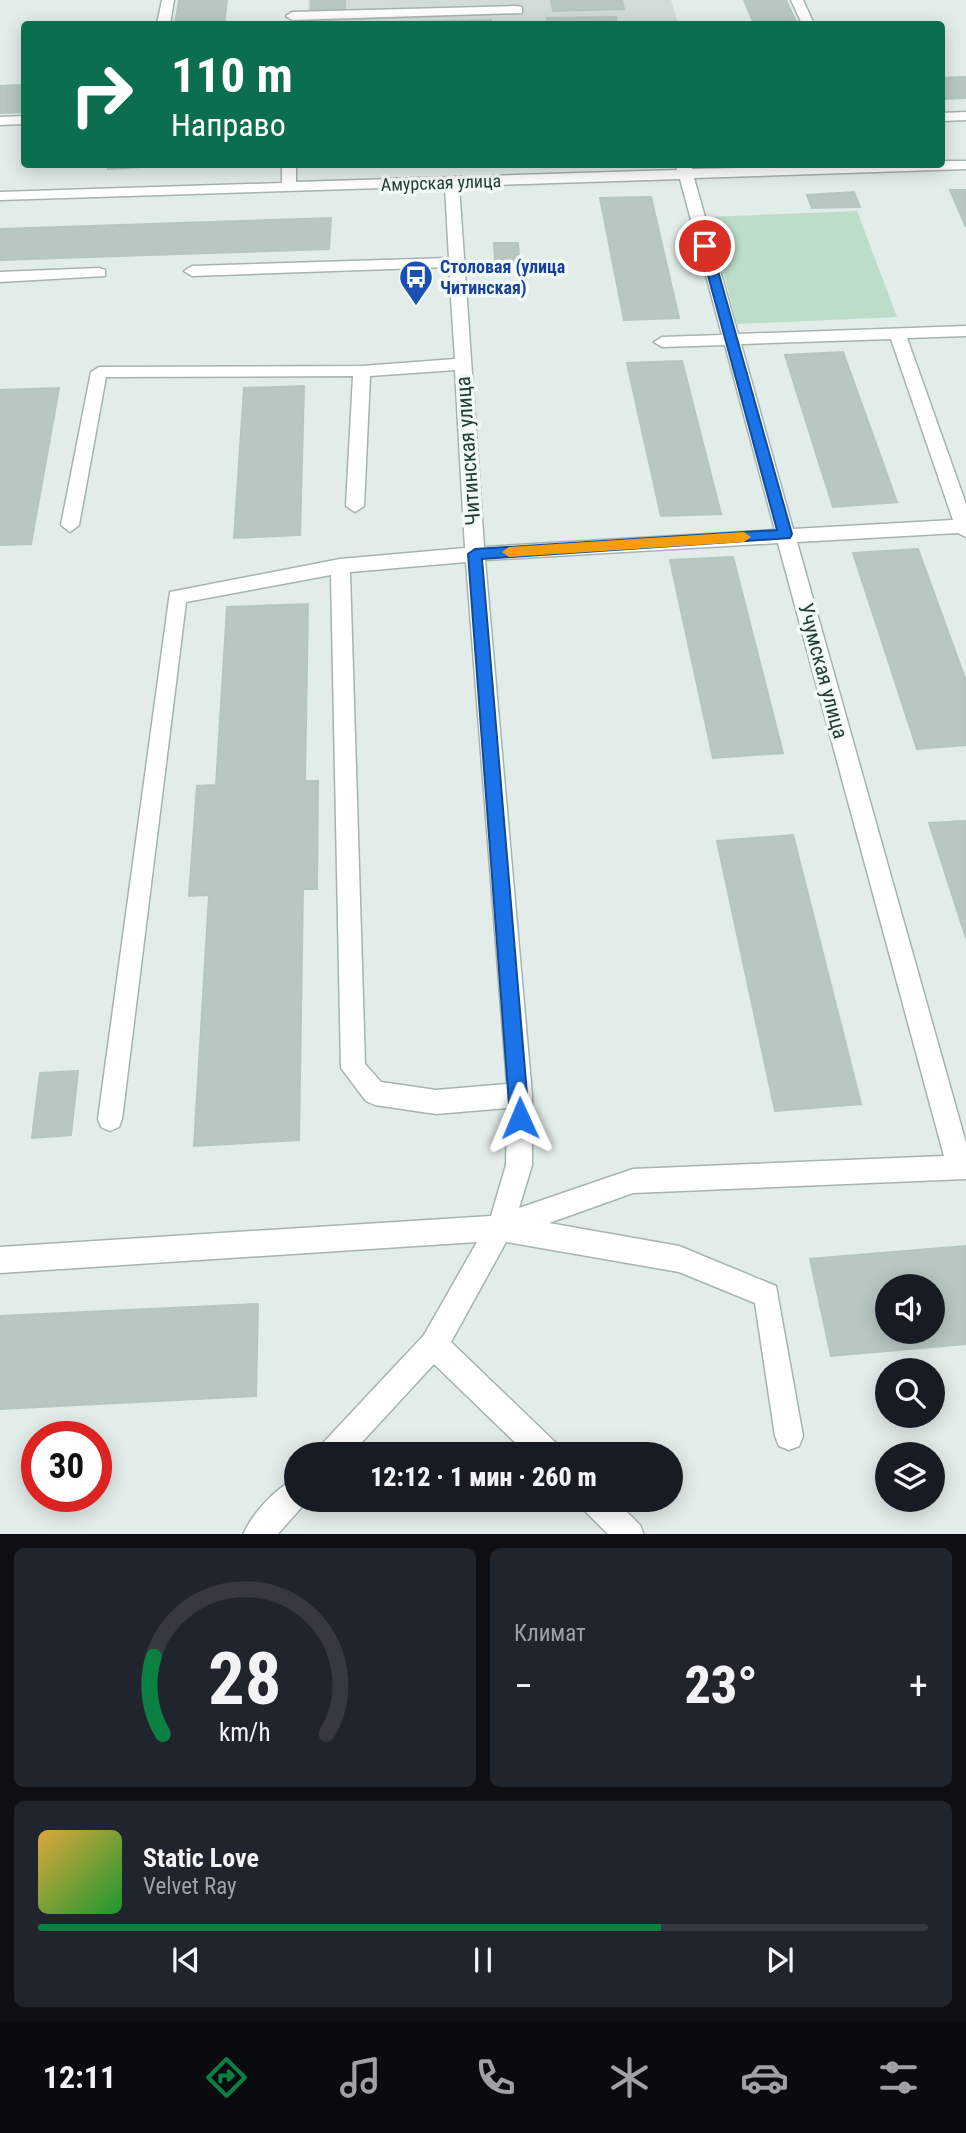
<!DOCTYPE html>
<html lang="ru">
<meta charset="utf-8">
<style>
body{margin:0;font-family:"Roboto Condensed",sans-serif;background:#20242c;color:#f1f3f6;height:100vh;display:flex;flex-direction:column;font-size:26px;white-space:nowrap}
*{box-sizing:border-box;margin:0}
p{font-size:23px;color:#9ea1a6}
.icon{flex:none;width:38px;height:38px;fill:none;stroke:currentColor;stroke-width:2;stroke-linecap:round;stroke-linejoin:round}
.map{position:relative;height:1534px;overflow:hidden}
.side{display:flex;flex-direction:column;gap:14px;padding:14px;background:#0d0f14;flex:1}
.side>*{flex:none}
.guide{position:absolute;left:21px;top:21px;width:924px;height:147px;border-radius:7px;box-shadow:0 4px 18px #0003;background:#0b6e4f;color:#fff;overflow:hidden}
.controls{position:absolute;left:875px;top:1274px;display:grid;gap:14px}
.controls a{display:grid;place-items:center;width:70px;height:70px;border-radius:50%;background:#171b24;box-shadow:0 4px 18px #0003;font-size:35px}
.speed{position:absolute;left:21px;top:1421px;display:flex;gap:14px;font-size:35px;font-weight:700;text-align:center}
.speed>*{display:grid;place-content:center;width:91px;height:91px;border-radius:50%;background:#171b24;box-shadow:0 4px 18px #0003;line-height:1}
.speed .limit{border:10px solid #d22;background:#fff;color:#111}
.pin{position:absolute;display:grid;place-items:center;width:60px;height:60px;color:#fff;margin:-30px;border:4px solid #fff;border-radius:50%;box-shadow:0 2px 7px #0007}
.me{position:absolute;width:77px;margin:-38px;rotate:359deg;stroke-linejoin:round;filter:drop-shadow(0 0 5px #0008)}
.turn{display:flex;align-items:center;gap:24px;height:147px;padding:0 35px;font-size:32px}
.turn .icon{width:91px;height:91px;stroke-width:2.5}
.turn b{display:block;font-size:49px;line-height:60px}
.big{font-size:52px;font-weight:800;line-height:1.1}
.side .card{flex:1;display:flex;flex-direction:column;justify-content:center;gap:10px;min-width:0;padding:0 24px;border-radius:10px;background:#20242c}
.side .dial{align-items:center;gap:0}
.dial svg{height:182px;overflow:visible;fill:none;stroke:#363941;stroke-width:7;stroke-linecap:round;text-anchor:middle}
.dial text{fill:#f1f3f6;stroke:none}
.song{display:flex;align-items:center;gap:21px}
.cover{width:84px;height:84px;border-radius:10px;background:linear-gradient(135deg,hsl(40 70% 55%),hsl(130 70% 35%))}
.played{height:7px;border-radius:4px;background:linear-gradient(90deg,#0b8043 70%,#363941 70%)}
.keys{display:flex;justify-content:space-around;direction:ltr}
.heat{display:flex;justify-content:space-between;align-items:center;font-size:38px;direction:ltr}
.side .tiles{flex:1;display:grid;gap:14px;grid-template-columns:1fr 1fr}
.card:last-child{grid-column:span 2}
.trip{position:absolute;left:284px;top:1442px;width:399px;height:70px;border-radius:35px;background:#171b24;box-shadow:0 4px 18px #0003;font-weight:800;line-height:70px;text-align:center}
.tabs{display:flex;height:112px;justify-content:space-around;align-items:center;background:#090b0e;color:#9ea1a6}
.tabs .icon{width:49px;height:49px}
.tabs .on{color:#0b8043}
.tabs b{font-size:32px;color:#f1f3f6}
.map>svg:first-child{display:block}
.built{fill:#d1dcd8}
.green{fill:#bcddc8}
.building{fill:#b8c7c2;stroke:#b5c6c0;stroke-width:2;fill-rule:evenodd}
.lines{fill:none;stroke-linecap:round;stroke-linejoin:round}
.minor-casing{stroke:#a5b4b0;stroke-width:3}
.minor{fill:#fff;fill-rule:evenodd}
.route{fill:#1a73e8;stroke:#114b97;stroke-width:2}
.slow{fill:#f59e0b}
.labels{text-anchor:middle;stroke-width:7;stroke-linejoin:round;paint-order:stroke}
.far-street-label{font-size:18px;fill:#233d38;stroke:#f3f9f6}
.far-transit-label{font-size:18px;font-weight:bold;fill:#164399;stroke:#f3f9f6;text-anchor:start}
.street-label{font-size:21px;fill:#233d38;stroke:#f3f9f6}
</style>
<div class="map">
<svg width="966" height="1535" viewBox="0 0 966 1535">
<rect width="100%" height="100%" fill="#e2ece9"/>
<path class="built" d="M308 0H671L678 24H310Z"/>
<path class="green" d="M857 211 897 317 737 324 709 217Z"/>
<path class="building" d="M179 0H227L224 24H175Z
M311 0H345V11L311 12Z
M551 0H622L624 9 553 11Z
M744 0H786L797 24H754Z
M616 17 617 24H548L547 18Z
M491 20V24H375V23Z
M966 77V98L942 99V78Z
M24 85V112L0 113V86Z
M109 164H196L108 169Z
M950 190H966V227Z
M854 192 860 207 812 208 807 195Z
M651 197 679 318 624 320 600 198Z
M331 218 329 249 0 260V229Z
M494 243H518L520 272 496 273Z
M843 352 897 502 833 507 785 355Z
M682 361 721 514 661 516 627 363Z
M304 386 300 535 234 538 244 388Z
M59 388 31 544 0 545V390Z
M918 549 966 681V745L917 749 853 553Z
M733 557 783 753 713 758 670 560Z
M308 604 305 781H318L317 889H303L299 1140 194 1146 209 895 189 896 197 786 216 785 227 607Z
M966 821V938L929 823Z
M793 835 861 1104 775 1111 717 841Z
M78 1071 71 1135 32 1138 40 1073Z
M966 1246V1344L831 1356 810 1259ZM887 1286H933V1332H887Z
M258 1304 256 1396 0 1409V1316Z"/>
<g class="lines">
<g class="minor-casing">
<path id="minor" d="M162 0H174L170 24H157Z
M791 0H803L814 24H802Z
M517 6 522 7V13L292 20 286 16 292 12Z
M966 112V120L942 121V113Z
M24 116V124L0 125V117Z
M942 161H966V169L694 178 738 334 966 326V336L907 338 966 504V537L958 533 797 542 966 1143V1179L633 1193 549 1223 679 1246 776 1286 803 1436 799 1446 789 1450 779 1446 775 1436 755 1303 679 1272 506 1242 451 1342 557 1444 561 1454H527L434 1364 351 1454H318L322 1444 424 1335 477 1242 0 1273V1247L491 1216 506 1165 507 1108 436 1114 375 1105 366 1101 341 1068 331 575 186 602 122 1119 119 1127 110 1131 101 1127 98 1119 170 592 340 559 465 548 455 370 370 376 364 506 355 512 346 506 353 376 106 377 79 525 70 532 61 525 91 372 99 367 362 366 455 359 449 267 192 276 184 271 192 266 449 258 445 186 0 200V192L282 183V164H296V182L677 170 676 164H690L692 169 942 164ZM680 179 722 335 662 337 654 342 662 347 725 345 775 530 484 547 459 186ZM891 339 953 520 793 529 741 344ZM778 543 944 1156 633 1169 519 1208 532 1165V1095L485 560ZM466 562 507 1084 436 1090 381 1082 365 1064 350 572Z
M99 268 105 270V276L0 282V272Z
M296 1479V1500H308L277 1535H243C251 1515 276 1487 296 1479Z
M580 1500H615L640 1525 644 1535H609L584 1510Z"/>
</g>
<use href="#minor" class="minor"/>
</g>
<path class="route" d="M705 242 711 246 792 534 790 538 482 559 529 1118 526 1125 520 1127 513 1125 510 1118 468 554 475 549 777 530 700 246Z"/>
<path class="slow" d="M744 532 751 537 744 542 509 557 502 552 509 547Z"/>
<defs>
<g id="bus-pin" transform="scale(1.75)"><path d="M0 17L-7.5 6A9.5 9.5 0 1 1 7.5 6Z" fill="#1a4fb4" stroke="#f3f9f6"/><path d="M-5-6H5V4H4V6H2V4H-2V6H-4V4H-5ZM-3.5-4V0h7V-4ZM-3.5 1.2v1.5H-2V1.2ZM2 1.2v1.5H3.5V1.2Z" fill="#fff"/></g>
</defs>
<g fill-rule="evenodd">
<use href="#bus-pin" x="416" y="277"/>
</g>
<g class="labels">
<g class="far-street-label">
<text transform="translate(441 183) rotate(-2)" y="6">Амурская улица</text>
</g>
<g class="far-transit-label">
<text x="440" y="273">Столовая (улица<tspan x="440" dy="21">Читинская)</tspan></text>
</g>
<g class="street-label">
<text transform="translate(468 451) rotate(-94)" y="7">Читинская улица</text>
<text transform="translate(823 671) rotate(75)" y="7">Учумская улица</text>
</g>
</g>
</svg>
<div class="controls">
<a><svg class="icon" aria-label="sound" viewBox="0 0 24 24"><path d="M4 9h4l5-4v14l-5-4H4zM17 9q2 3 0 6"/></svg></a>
<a><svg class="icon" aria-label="search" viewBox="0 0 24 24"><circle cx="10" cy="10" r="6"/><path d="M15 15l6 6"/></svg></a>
<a><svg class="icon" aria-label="layers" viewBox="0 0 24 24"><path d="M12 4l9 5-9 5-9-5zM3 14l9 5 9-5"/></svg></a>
</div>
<div class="speed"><div class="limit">30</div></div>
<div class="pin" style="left:705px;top:246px;background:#d93025"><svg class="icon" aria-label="arrive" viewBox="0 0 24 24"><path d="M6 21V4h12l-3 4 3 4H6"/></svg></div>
<svg class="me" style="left:520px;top:1118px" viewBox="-20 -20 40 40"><path d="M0-17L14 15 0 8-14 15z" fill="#1a73e8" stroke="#fff" stroke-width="4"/></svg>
<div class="trip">12:12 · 1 мин · 260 m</div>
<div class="guide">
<div class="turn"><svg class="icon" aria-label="right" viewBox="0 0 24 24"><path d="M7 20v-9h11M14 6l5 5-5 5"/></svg><div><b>110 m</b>Направо</div></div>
</div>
</div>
<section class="side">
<div class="tiles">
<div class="card dial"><svg viewBox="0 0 100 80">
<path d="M14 69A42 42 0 1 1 86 69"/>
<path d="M14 69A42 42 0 0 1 10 35" stroke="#0b8043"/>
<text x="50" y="56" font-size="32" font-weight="700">28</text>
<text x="50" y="72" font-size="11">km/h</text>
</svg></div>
<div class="card"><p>Климат</p>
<div class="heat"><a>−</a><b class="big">23°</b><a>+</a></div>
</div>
<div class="card">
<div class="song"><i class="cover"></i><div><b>Static Love</b><p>Velvet Ray</p></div></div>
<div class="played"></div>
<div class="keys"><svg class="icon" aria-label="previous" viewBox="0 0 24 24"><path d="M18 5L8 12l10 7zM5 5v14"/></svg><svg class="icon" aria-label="pause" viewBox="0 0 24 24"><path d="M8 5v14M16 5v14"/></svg><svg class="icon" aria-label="next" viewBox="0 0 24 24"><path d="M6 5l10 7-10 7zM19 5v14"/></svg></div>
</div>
</div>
</section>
<nav class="tabs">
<b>12:11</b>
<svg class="icon on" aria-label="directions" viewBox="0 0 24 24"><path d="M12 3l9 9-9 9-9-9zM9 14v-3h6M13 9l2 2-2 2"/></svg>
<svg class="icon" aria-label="music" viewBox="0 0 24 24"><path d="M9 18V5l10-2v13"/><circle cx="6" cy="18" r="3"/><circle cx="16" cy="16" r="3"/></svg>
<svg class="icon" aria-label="phone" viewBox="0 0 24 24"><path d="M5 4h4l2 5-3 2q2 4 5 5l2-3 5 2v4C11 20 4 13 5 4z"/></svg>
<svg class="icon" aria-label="climate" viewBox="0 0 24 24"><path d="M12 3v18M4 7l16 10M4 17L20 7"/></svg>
<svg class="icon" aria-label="car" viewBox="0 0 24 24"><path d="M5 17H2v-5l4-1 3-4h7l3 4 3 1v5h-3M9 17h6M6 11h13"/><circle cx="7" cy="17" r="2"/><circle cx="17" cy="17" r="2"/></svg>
<svg class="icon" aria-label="filters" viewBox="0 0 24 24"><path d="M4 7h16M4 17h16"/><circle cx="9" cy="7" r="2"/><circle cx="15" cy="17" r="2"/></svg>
</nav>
